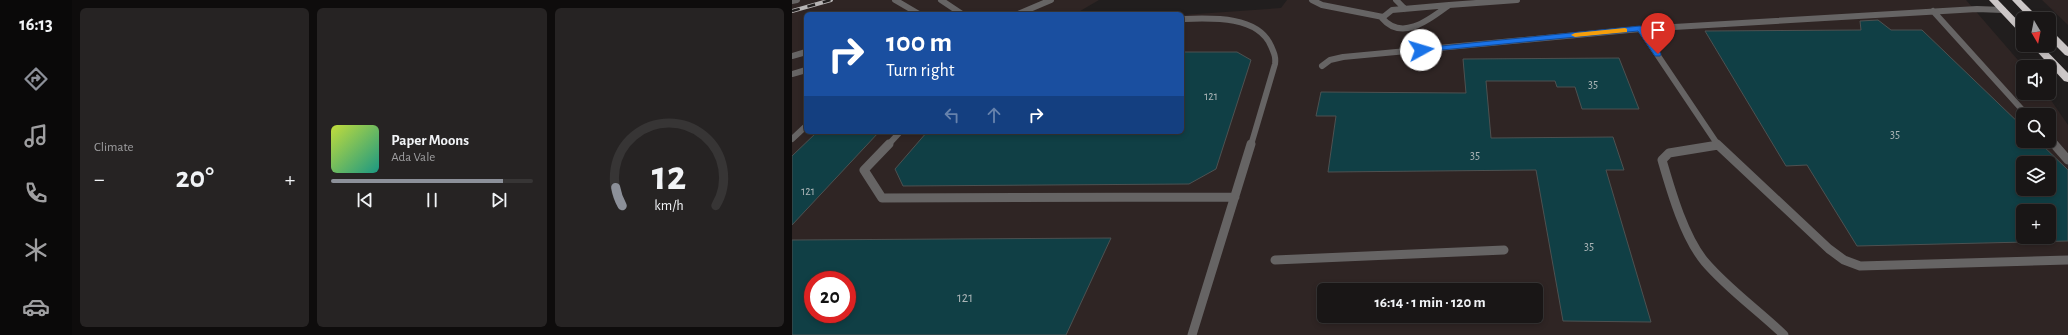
<!DOCTYPE html>
<meta charset="utf-8">
<style>
body{margin:0;font-family:"Alegreya Sans",sans-serif;background:#262323;color:#f1f3f6;height:100vh;display:flex;flex-direction:column;font-size:15px;white-space:nowrap}
*{box-sizing:border-box;margin:0}
p{font-size:13px;color:#9f9fa1}
.icon{flex:none;width:22px;height:22px;fill:none;stroke:currentColor;stroke-width:2;stroke-linecap:round;stroke-linejoin:round}
.map{position:relative;flex:1;overflow:hidden}
.side{display:flex;flex-direction:column;gap:8px;padding:8px;background:#0e0c0c;width:720px}
.side>*{flex:none}
.top-card{position:absolute;left:12px;top:12px;width:380px;height:122px;border-radius:6px;box-shadow:0 2px 6px #0003,0 0 0 1px #373535;background:#1a4fa0;color:#fff;overflow:hidden}
.needle{width:26px;rotate:170deg}
.controls{position:absolute;left:1224px;top:12px;display:grid;gap:8px}
.controls a{display:grid;place-items:center;width:40px;height:40px;border-radius:6px;background:#191616;box-shadow:0 2px 6px #0003,0 0 0 1px #373535;font-size:20px}
.speed{position:absolute;left:12px;top:271px;display:flex;gap:8px;font-size:20px;font-weight:700;text-align:center}
.speed>*{display:grid;place-content:center;width:52px;height:52px;border-radius:50%;background:#191616;box-shadow:0 2px 6px #0003,0 0 0 1px #373535;line-height:1}
.speed .limit{border:6px solid #d22;background:#fff;color:#111}
.pin{position:absolute;display:grid;place-items:center;width:34px;height:34px;color:#fff;margin:-41px -17px;border-radius:50% 50% 50% 0;rotate:-45deg;box-shadow:0 0 4px #0007}
.pin .icon{rotate:45deg}
.me{position:absolute;width:44px;margin:-22px;rotate:84deg;stroke-linejoin:round;filter:drop-shadow(0 0 3px #0008)}
.turn{display:flex;align-items:center;gap:14px;height:84px;padding:0 16px;font-size:18px}
.turn .icon{width:52px;height:52px;stroke-width:2.5}
.turn b{display:block;font-size:28px;line-height:34px}
.lanes{display:flex;align-items:center;height:38px;padding:0 16px;background:#0003;justify-content:center;gap:20px;direction:ltr}
.lanes .off{opacity:.35}
.big{font-size:30px;font-weight:600;line-height:1.1}
.side .widget{flex:1;display:flex;flex-direction:column;justify-content:center;gap:6px;min-width:0;padding:0 14px;border-radius:6px;background:#262323}
.side .dial{align-items:center;gap:0}
.dial svg{height:104px;overflow:visible;fill:none;stroke:#373535;stroke-width:7;stroke-linecap:round;text-anchor:middle}
.dial text{fill:#f1f3f6;stroke:none}
.song{display:flex;align-items:center;gap:12px}
.cover{width:48px;height:48px;border-radius:6px;background:linear-gradient(135deg,hsl(70 70% 55%),hsl(170 70% 35%))}
.played{height:4px;border-radius:2px;background:linear-gradient(90deg,#8c9099 85%,#373535 85%)}
.keys{display:flex;justify-content:space-around;direction:ltr}
.heat{display:flex;justify-content:space-between;align-items:center;font-size:22px;direction:ltr}
.side .tiles{flex:1;display:grid;gap:8px;grid-template-columns:repeat(3,1fr)}
.trip{position:absolute;left:525px;top:283px;width:226px;height:40px;border-radius:6px;background:#191616;box-shadow:0 2px 6px #0003,0 0 0 1px #373535;font-weight:600;line-height:40px;text-align:center}
main{display:flex;flex:1;min-height:0}
.tabs{display:flex;flex-direction:column;width:72px;justify-content:space-around;align-items:center;background:#0a0909;color:#9f9fa1}
.tabs .icon{width:28px;height:28px}
.tabs .current{color:#8c9099}
.tabs b{font-size:18px;color:#f1f3f6}
.map>svg:first-child{display:block}
.built{fill:#2f2524;fill-rule:evenodd}
.building{fill:#103f45;stroke:#4d5151;fill-rule:evenodd}
.lines{fill:none;stroke-linecap:round;stroke-linejoin:round}
.lane-far1{stroke:#666464;stroke-width:6}
.lane{stroke:#666464;stroke-width:9}
.highway{fill:#ccc7c7;fill-rule:evenodd}
.rail-casing{stroke:#b7b4b4;stroke-width:4}
.rail{stroke:#211e1e;stroke-width:2.5;stroke-dasharray:8;stroke-linecap:butt}
.route{fill:#1a73e8;stroke:#114b97}
.slow{fill:#f59e0b}
.labels{text-anchor:middle;stroke-width:4;stroke-linejoin:round;paint-order:stroke}
.number-label{font-size:12px;fill:#aab4b6}
.near-number-label{font-size:14px;fill:#aab4b6}
</style>
<main>
<nav class="tabs">
<b>16:13</b>
<svg class="icon current" aria-label="directions" viewBox="0 0 24 24"><path d="M12 3l9 9-9 9-9-9zM9 14v-3h6M13 9l2 2-2 2"/></svg>
<svg class="icon" aria-label="music" viewBox="0 0 24 24"><path d="M9 18V5l10-2v13"/><circle cx="6" cy="18" r="3"/><circle cx="16" cy="16" r="3"/></svg>
<svg class="icon" aria-label="phone" viewBox="0 0 24 24"><path d="M5 4h4l2 5-3 2q2 4 5 5l2-3 5 2v4C11 20 4 13 5 4z"/></svg>
<svg class="icon" aria-label="climate" viewBox="0 0 24 24"><path d="M12 3v18M4 7l16 10M4 17L20 7"/></svg>
<svg class="icon" aria-label="car" viewBox="0 0 24 24"><path d="M5 17H2v-5l4-1 3-4h7l3 4 3 1v5h-3M9 17h6M6 11h13"/><circle cx="7" cy="17" r="2"/><circle cx="17" cy="17" r="2"/></svg>
</nav>
<section class="side">
<div class="tiles">
<div class="widget"><p>Climate</p>
<div class="heat"><a>−</a><b class="big">20°</b><a>+</a></div>
</div>
<div class="widget">
<div class="song"><i class="cover"></i><div><b>Paper Moons</b><p>Ada Vale</p></div></div>
<div class="played"></div>
<div class="keys"><svg class="icon" aria-label="previous" viewBox="0 0 24 24"><path d="M18 5L8 12l10 7zM5 5v14"/></svg><svg class="icon" aria-label="pause" viewBox="0 0 24 24"><path d="M8 5v14M16 5v14"/></svg><svg class="icon" aria-label="next" viewBox="0 0 24 24"><path d="M6 5l10 7-10 7zM19 5v14"/></svg></div>
</div>
<div class="widget dial"><svg viewBox="0 0 100 80">
<path d="M14 69A42 42 0 1 1 86 69"/>
<path d="M14 69A42 42 0 0 1 9 55" stroke="#8c9099"/>
<text x="50" y="56" font-size="32" font-weight="700">12</text>
<text x="50" y="72" font-size="11">km/h</text>
</svg></div>
</div>
</section>
<div class="map">
<svg width="1276" height="335" viewBox="0 0 1276 335">
<rect width="100%" height="100%" fill="#211e1e"/>
<path class="built" d="M0 0H307L283 14H14V132H390V15L489 8 495 0H1174L1232 67 1231 93H1254L1276 125V335H0ZM1231 115H1257V141H1231ZM1231 163H1257V189H1231ZM1231 211H1257V237H1231ZM21 280H55V314H21ZM532 290H744V316H532Z
M1250 0H1276V25Z"/>
<path class="building" d="M1086 20 1099 30H1130L1231 127V141H1246L1276 170V241L1065 246 1015 165 994 166 913 31 1069 30 1068 21ZM1231 163H1257V189H1231ZM1231 211H1257V237H1231Z
M390 52H445L459 60 424 169 397 184 111 186 103 169 135 132H390Z
M827 58 847 109H790L783 87H765L763 81H694L699 138 821 137 832 170H814L859 322 771 321 744 170 536 172 544 116H524L529 92 674 93 671 59Z
M25 132H87L0 225V156Z
M319 238 274 335H0V240ZM21 280H55V314H21Z"/>
<g class="lines">
<path class="lane-far1" d="M103 0 127 14
M149 0 170 14
M520 0 530 5 591 17
M604 0 613 9
M0 1 5 0
M657 5C638 19 610 42 590 18L600 10Z
M657 5 725 0
M1141 11 1235 115
M226 14 259 0
M390 19C418 18 466 15 479 46 482 53 484 57 483 64L459 145
M0 56 14 52
M530 66 538 60 551 57 848 29
M0 74 14 70
M0 139 14 126
M1257 139 1262 145
M96 145 108 132
M926 145 848 29 1185 9 1211 10"/>
<path class="lane" d="M97 144 72 170 90 198 443 197
M925 144 1037 249 1052 260 1068 266 1276 260
M1262 144 1276 160
M926 145 877 153 870 160C879 191 892 237 913 262 936 289 966 310 992 335
M483 260 712 250
M400 335 459 144"/>
<path class="highway" d="M1197 0H1206L1231 26V34L1228 33Z
M1220 0H1229L1248 19H1238Z
M1257 30 1260 31 1276 47V56L1273 55 1257 39Z
M1239 45H1249L1276 73V82L1272 81Z"/>
<g class="rail-casing">
<path id="rail" d="M0 11 39 0"/>
</g>
<use href="#rail" class="rail"/>
</g>
<path class="route" d="M848 26 851 27 869 54 868 56H863L846 31 629 52 625 50 629 48Z"/>
<path class="slow" d="M833 28 835 29V32L783 37 779 35 783 33Z"/>
<g class="labels">
<g class="number-label">
<text x="801" y="88">35</text>
<text x="419" y="100">121</text>
<text x="1103" y="138">35</text>
<text x="683" y="159">35</text>
<text x="16" y="195">121</text>
<text x="797" y="250">35</text>
</g>
<g class="near-number-label">
<text x="173" y="302">121</text>
</g>
</g>
</svg>
<div class="controls">
<a><svg class="needle" viewBox="-14 -14 28 28"><path d="M0-13l5 13h-10z" fill="#e53935"/><path d="M0 13l5-13h-10z" fill="#9f9fa1"/></svg></a>
<a><svg class="icon" aria-label="sound" viewBox="0 0 24 24"><path d="M4 9h4l5-4v14l-5-4H4zM17 9q2 3 0 6"/></svg></a>
<a><svg class="icon" aria-label="search" viewBox="0 0 24 24"><circle cx="10" cy="10" r="6"/><path d="M15 15l6 6"/></svg></a>
<a><svg class="icon" aria-label="layers" viewBox="0 0 24 24"><path d="M12 4l9 5-9 5-9-5zM3 14l9 5 9-5"/></svg></a>
<a>+</a>
</div>
<div class="speed"><div class="limit">20</div></div>
<div class="pin" style="left:866px;top:54px;background:#d93025"><svg class="icon" aria-label="arrive" viewBox="0 0 24 24"><path d="M6 21V4h12l-3 4 3 4H6"/></svg></div>
<svg class="me" style="left:629px;top:50px" viewBox="-20 -20 40 40"><circle r="19" fill="#fff"/><path d="M0-13L10 11 0 6-10 11z" fill="#1a73e8"/></svg>
<div class="trip">16:14 · 1 min · 120 m</div>
<div class="top-card">
<div class="turn"><svg class="icon" aria-label="right" viewBox="0 0 24 24"><path d="M7 20v-9h11M14 6l5 5-5 5"/></svg><div><b>100 m</b>Turn right</div></div>
<div class="lanes"><svg class="icon off" aria-label="left" viewBox="0 0 24 24"><path d="M17 20v-9H6M10 6l-5 5 5 5"/></svg><svg class="icon off" aria-label="ahead" viewBox="0 0 24 24"><path d="M12 20V5M6 11l6-6 6 6"/></svg><svg class="icon" aria-label="right" viewBox="0 0 24 24"><path d="M7 20v-9h11M14 6l5 5-5 5"/></svg></div>
</div>
</div>
</main>
